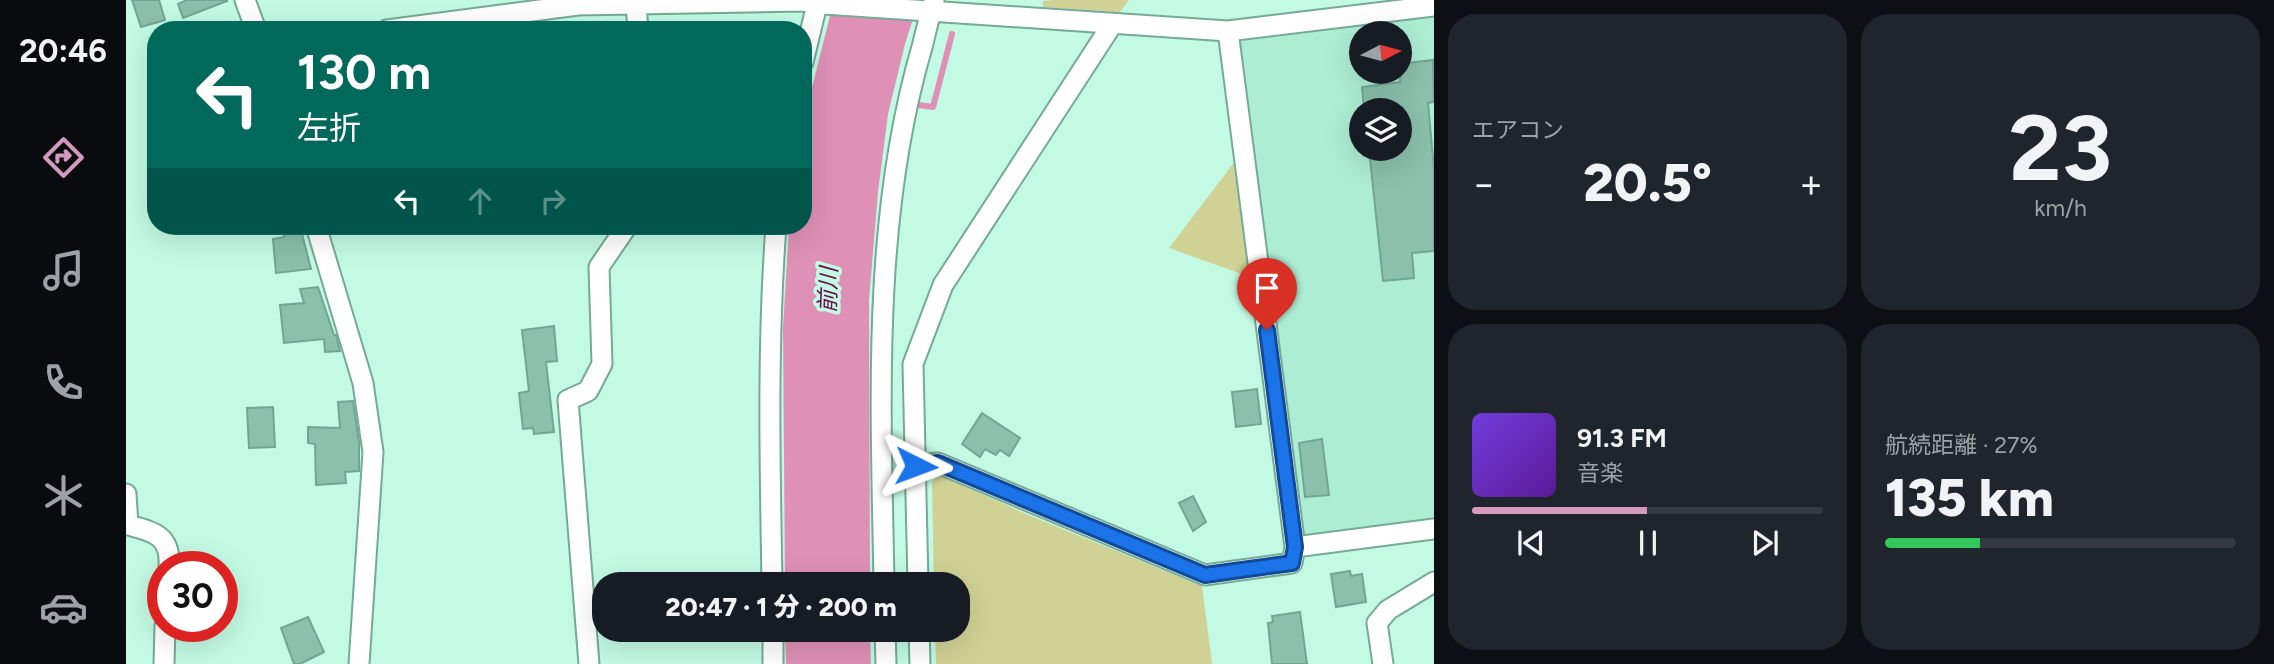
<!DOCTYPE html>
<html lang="ja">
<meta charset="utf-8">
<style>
body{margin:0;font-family:Figtree,"Noto Sans JP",sans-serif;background:#20242c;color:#f1f3f6;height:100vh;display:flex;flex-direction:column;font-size:26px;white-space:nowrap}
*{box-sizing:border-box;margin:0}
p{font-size:23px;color:#9ea1a6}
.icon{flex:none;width:38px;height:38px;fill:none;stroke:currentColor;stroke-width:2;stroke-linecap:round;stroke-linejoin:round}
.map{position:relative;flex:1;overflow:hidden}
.panel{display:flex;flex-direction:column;gap:14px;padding:14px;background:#0d0f14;width:840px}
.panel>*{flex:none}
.guide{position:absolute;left:21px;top:21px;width:665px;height:214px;border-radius:28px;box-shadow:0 7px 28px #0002;background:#00695c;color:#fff;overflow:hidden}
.needle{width:46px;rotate:84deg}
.controls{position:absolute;left:1223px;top:21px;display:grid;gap:14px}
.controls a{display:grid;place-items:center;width:63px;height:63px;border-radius:50%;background:#171b24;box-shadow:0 7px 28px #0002;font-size:35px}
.speed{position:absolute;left:21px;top:551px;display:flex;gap:14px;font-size:35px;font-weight:700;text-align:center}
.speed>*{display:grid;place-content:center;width:91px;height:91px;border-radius:50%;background:#171b24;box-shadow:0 7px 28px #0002;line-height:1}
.speed .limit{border:10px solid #d22;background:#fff;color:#111}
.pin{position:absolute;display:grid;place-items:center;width:60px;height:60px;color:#fff;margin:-72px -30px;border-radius:50% 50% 50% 0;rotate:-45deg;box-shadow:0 0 7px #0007}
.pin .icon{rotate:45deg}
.me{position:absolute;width:77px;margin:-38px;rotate:93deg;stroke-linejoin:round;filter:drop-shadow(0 0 5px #0008)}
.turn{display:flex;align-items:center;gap:24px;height:147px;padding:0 35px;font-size:32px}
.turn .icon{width:91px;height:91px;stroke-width:2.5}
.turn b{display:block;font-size:49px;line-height:60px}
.lanes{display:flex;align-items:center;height:66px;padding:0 35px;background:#0003;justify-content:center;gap:35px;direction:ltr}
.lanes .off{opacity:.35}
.big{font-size:52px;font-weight:800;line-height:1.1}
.panel .card{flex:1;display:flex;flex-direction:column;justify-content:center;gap:10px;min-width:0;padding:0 24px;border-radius:28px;background:#20242c}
.panel .dial{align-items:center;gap:0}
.dial b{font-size:91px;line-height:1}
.song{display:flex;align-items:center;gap:21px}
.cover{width:84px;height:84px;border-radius:10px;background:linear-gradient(135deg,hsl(260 70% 55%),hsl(270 70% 35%))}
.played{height:7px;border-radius:4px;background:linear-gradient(90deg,#d39abe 50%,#363941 50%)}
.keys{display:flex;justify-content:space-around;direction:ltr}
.heat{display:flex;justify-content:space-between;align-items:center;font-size:38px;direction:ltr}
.charge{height:10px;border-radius:5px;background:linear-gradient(90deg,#34c759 27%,#363941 0)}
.panel .tiles{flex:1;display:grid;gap:14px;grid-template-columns:repeat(2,1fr)}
.trip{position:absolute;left:466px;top:572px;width:378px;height:70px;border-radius:28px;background:#171b24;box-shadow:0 7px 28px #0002;font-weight:800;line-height:70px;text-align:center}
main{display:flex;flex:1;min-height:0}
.dock{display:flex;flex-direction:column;width:126px;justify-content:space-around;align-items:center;background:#090b0e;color:#9ea1a6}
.dock .icon{width:49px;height:49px}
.dock .selected{color:#d39abe}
.dock b{font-size:32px;color:#f1f3f6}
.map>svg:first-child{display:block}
.built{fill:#adedd4;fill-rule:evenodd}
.green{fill:#d0d194}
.water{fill:#df90b6}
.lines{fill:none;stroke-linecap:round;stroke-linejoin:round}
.stream{stroke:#df90b6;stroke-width:6}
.building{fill:#8ac0ac;stroke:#71a692;stroke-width:2}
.street-casing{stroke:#75aa96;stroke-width:23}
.street{stroke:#fff;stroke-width:19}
.route-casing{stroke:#114b97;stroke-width:18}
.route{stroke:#1a73e8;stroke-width:12}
.labels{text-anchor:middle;stroke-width:7;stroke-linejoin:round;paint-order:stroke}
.water-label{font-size:23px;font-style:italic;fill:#6c0d47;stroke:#c2fae4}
</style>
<main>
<nav class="dock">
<b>20:46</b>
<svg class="icon selected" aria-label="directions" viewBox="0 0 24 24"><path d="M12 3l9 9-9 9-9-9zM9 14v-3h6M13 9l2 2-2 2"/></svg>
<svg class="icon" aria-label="music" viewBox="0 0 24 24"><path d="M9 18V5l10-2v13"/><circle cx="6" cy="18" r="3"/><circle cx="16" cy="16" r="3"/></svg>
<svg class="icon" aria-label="phone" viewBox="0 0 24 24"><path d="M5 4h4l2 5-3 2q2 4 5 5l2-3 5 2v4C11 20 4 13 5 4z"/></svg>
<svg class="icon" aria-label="climate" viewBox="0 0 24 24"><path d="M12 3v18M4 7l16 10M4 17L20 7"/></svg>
<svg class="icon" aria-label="car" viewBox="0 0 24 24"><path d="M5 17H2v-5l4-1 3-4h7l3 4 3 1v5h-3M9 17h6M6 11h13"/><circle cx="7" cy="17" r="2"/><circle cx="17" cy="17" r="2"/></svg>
</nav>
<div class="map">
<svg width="1308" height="664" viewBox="0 0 1308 664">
<rect width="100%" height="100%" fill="#c2fae4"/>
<path class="built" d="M1308 15V522L1181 540 1174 532 1110 42ZM1236 33H1274V72H1236ZM1236 110H1274V149H1236Z"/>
<path class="green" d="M929 0H1003L994 12 917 7V1Z
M1110 160 1124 277 1043 248Z
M813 475 907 517 1076 586 1086 664H810L809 630H831V584H808L806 482Z"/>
<path class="water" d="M708 0H793L779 44 762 114 752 192 743 300 744 584H659L657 328 663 226H677V123Z
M659 630H744L745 664H660Z"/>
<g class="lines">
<path class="stream" d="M793 105 807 107 826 34"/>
</g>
<path class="building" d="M6 0H33L39 20 15 27Z
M61 0H101V1L57 18 52 4Z
M1307 60 1308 102 1302 103 1308 169V251L1286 253 1288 278 1257 281 1243 149H1274V110H1238L1236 87 1274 82V64Z
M157 226H174L185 269 150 273 147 239 158 237Z
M192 287 208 335H210L214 351 199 352 198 339 158 343 154 305 178 303 174 289Z
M428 326 431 361 420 362 428 432 408 434 407 428 397 429 393 393 403 391 396 330Z
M1131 389 1135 424 1110 427 1106 392Z
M227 401 233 442V471L219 472 220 483 190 485 189 444 182 443V427L214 428 212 402Z
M147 407 149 447 123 448 121 408Z
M856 413 894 438 883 456 874 450 870 455 859 449 854 457 836 444Z
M1196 439 1203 495 1179 497 1173 443Z
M1067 496 1080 522 1067 531 1053 503Z
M1224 571 1225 576 1236 574 1240 602 1210 607 1205 574Z
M1174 612 1181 664H1146L1142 623 1147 622 1146 616Z
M182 617 198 652 174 664H168L155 628Z"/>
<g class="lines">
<g class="street-casing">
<path id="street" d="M119 0 130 30
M510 5 512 30
M261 30 452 5 676 1 698 4 1102 31 1308 6
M1102 31 1169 547 1308 529
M677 62 692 0
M190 226 237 383 247 452 233 664
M790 466 812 463 1079 575 1166 563 1169 547
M0 494 2 525C28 532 45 535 43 567
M646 584C644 465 641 345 650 226
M758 584C755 405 745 222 796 47 800 32 803 16 808 1
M792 584 787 364 817 285 987 23
M647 630V664
M759 630 760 664
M793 630 794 664
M38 664 39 626
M463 664 442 400 462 391 476 364 473 267 501 226
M1257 664 1251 623 1262 610 1308 582"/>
</g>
<use href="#street" class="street"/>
</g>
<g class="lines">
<g class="route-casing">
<path id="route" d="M790 466 812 463 1079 575 1166 563 1169 547 1141 330"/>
</g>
<use href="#route" class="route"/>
</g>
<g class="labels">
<g class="water-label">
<text transform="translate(702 290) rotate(-88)" y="8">前川</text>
</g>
</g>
</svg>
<div class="controls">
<a><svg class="needle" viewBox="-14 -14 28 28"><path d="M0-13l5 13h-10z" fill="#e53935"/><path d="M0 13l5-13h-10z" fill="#9ea1a6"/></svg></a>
<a><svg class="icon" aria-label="layers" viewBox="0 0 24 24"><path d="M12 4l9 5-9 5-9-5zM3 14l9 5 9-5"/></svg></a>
</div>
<div class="speed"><div class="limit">30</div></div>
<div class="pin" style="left:1141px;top:330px;background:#d93025"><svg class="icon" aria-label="arrive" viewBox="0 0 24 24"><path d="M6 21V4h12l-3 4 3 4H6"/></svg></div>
<svg class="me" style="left:790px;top:466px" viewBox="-20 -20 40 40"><path d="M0-17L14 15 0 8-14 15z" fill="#1a73e8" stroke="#fff" stroke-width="4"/></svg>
<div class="trip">20:47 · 1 分 · 200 m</div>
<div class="guide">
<div class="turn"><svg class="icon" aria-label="left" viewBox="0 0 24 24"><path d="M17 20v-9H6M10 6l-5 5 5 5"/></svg><div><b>130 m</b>左折</div></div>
<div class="lanes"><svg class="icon" aria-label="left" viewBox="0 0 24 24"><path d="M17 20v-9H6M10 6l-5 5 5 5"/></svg><svg class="icon off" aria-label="ahead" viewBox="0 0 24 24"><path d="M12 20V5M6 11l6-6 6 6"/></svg><svg class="icon off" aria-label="right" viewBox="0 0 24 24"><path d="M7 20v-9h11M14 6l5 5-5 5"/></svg></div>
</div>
</div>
<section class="panel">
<div class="tiles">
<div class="card"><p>エアコン</p>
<div class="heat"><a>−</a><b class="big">20.5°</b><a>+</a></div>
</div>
<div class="card dial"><b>23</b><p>km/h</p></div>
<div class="card">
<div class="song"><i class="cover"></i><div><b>91.3 FM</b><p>音楽</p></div></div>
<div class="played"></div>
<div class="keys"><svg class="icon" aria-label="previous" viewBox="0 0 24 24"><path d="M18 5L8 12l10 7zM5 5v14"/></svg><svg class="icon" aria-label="pause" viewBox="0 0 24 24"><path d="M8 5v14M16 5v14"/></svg><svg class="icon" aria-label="next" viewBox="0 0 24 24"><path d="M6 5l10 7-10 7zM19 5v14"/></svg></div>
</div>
<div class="card"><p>航続距離 · 27%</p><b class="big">135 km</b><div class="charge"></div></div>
</div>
</section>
</main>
